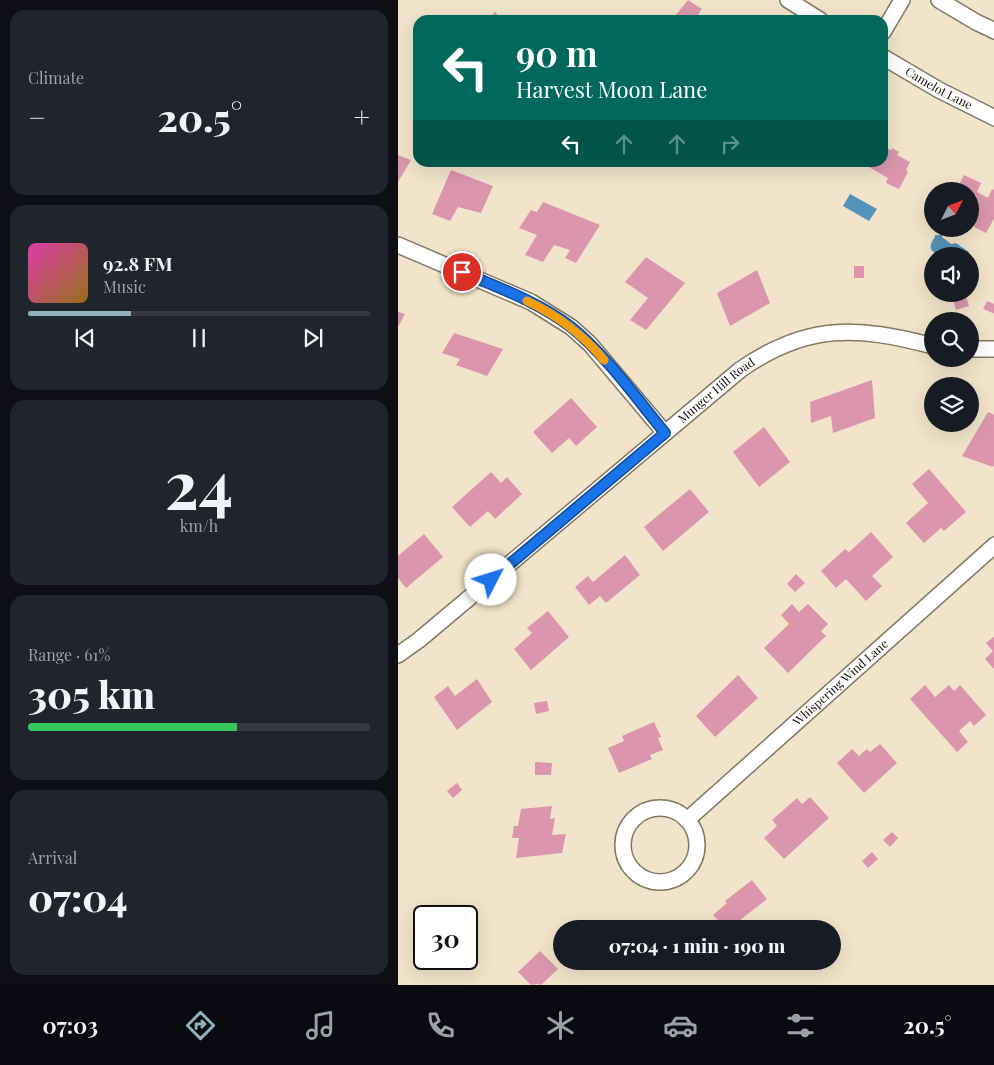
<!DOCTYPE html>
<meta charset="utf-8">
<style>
body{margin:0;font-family:"Playfair Display",serif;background:#20242c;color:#f1f3f6;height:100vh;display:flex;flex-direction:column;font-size:19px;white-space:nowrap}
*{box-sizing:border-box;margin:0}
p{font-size:16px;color:#9ea1a6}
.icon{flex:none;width:28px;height:28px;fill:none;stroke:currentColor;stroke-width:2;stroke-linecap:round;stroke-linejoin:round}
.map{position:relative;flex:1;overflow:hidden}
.sheet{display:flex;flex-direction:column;gap:10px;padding:10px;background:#0d0f14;width:398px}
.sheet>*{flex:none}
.guide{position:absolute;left:15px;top:15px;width:475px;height:152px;border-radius:15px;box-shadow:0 5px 20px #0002;background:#00695c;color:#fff;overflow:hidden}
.needle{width:32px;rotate:48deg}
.tools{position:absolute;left:526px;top:182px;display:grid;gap:10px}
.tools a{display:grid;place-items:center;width:55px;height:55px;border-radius:50%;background:#171b24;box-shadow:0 5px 20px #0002;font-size:25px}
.speed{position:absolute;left:15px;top:905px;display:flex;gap:10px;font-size:25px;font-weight:700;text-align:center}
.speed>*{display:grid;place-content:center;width:65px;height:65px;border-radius:50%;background:#171b24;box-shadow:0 5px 20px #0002;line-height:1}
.speed .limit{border:2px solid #111;border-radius:8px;background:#fff;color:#111}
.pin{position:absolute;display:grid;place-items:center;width:42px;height:42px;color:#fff;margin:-21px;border:2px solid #fff;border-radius:50%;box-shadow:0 1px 5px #0007}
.me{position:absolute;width:55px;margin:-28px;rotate:50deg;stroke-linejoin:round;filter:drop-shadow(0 0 4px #0008)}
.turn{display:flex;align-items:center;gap:18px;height:105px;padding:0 20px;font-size:22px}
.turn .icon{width:65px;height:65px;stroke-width:2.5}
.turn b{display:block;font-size:35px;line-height:42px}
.lanes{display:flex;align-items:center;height:48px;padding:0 20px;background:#0003;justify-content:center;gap:25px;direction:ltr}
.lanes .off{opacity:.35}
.big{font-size:38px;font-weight:800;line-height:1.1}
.sheet .tile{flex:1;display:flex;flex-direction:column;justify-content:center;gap:8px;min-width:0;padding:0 18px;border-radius:15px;background:#20242c}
.sheet .dial{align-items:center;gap:0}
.dial b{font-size:65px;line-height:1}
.song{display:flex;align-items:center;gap:15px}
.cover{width:60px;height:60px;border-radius:8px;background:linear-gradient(135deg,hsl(320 70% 55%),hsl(40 70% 35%))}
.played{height:5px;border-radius:2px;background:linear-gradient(90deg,#92b0bc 30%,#363941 30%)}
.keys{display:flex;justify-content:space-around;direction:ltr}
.heat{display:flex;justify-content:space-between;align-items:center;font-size:28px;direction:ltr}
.charge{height:8px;border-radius:4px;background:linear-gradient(90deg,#34c759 61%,#363941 0)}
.trip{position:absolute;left:155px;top:920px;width:288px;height:50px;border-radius:25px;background:#171b24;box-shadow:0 5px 20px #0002;font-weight:800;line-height:50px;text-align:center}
.dock{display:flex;height:80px;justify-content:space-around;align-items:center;background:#090b0e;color:#9ea1a6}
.dock .icon{width:35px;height:35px}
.dock .on{color:#92b0bc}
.dock b{font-size:22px;color:#f1f3f6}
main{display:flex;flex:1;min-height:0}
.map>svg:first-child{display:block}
.water{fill:#5393b9}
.building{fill:#db96ad}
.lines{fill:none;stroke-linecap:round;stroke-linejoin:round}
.minor-casing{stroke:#847861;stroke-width:18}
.minor{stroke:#fff;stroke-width:15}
.route-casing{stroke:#114b97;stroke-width:12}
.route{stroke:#1a73e8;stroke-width:9}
.slow{stroke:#f59e0b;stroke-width:9}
.labels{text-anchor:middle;stroke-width:5;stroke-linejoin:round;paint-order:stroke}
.street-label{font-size:12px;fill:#120d05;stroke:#fff1d7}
</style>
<main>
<section class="sheet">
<div class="tile"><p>Climate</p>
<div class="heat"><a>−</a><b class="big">20.5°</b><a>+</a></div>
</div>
<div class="tile">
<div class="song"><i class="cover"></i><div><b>92.8 FM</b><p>Music</p></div></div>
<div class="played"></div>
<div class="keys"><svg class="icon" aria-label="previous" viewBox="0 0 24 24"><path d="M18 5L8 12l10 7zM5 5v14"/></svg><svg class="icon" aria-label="pause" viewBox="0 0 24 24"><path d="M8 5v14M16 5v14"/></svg><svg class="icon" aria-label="next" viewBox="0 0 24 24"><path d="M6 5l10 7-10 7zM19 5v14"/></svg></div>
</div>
<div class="tile dial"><b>24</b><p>km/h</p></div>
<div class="tile"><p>Range · 61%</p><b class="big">305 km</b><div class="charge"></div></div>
<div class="tile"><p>Arrival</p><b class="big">07:04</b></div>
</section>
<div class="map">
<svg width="597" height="985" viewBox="0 0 597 985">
<rect width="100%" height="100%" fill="#f1e4ca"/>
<path class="water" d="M452 194 479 209 471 221 445 206Z
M537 235H544V237L553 244 558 243 571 252 569 256C557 256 520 259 537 237Z"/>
<path class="building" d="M290 0 304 9 296 20H270L274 15 276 17Z
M97 12 105 20H89Z
M485 136 489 138 485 146 493 150 494 148 501 152 499 155 512 162 508 170 510 172 501 189 488 183 490 178 462 162H485Z
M0 155 13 160 0 182Z
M53 170 95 186 83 213 60 207 52 221 34 214Z
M566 175 583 183 579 192 590 198 594 189 597 190V217L588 233 576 227 577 224 572 222V191H558Z
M145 202 202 225 178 263 167 258 172 250 156 245 145 262 127 255 139 235 121 228 133 210 139 212Z
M248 257 287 283 248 330 232 320 250 298 227 282Z
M456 266H466V278H456Z
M359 270 372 303 332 326 319 293Z
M568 296 571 306 558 310 555 300Z
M589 301 597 304V314L585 309Z
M0 312 7 314 0 327Z
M56 333 105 349 89 376 58 365 62 359 44 353Z
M474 380 477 418 435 433 433 416 413 423 412 402Z
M173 398 199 427 178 446 171 438 154 453 135 432Z
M590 412 597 415V464L595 467 564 456Z
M366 427 392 462 361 487 335 452Z
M531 469 568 512 546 531 543 528 526 543 508 523 530 503 514 484Z
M93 472 103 483 109 477 124 494 97 519 90 511 72 527 54 507Z
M292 489 311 512 265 551 246 527Z
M473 532 495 557 474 576 484 586 468 601 448 579 438 588 423 571 447 549 451 552Z
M26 534 45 557 8 588 0 578V556Z
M227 555 242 575 208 603 202 596 191 605 177 587 190 576 195 582Z
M398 574 407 583 397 592 389 584Z
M394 604 401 612 410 604 430 624 423 631 428 636 390 673 366 648 391 624 383 615Z
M150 611 171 637 133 670 116 649 134 633 129 628Z
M597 636V670L587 659 595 651 588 643Z
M340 675 360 698 317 737 298 716Z
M79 679 94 702 59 730 36 697 50 686 57 696Z
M527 685 537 697 551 685 556 691 562 685 588 715 576 726 572 721 561 731 570 742 559 752 512 699Z
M149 701 151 711 138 714 136 703Z
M256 722 263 737 260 738 265 750 252 755 254 759 221 773 210 748 226 741 224 736Z
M482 744 499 763 466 793 439 763 454 749 461 756 469 749 472 752Z
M137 762 154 763 153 775H137Z
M59 783 64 790 55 798 49 791Z
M412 797 431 818 386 859 366 838 379 826 374 820 399 798 404 804Z
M154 806 152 819 157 818 154 835 168 834 164 853 118 858 121 838H114L116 826H120L123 809Z
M494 832 500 838 492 847 485 840Z
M474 852 480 859 470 868 464 861Z
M354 880 369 899 341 921 345 925 341 929H324L326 927 315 915 329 903 327 901Z
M214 923 231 928V929H213Z
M142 951 160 969 143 985 140 984 133 985 120 972Z
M229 961H259L256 968Z"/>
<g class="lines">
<g class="minor-casing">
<g id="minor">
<path d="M390 0 422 20"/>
<path d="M541 0 578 22 597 31"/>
<path d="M485 32 504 0"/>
<path id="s1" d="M485 57 541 90 597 118"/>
<path d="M0 245 133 302 173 327 192 344 267 433"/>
<path d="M572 349H597"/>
<path id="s2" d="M0 655 21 640 342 370C409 323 459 326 535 346"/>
<circle cx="262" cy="845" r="37"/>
<path id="s3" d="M289 820 597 545"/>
</g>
</g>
<use href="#minor" class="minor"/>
</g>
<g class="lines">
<g class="route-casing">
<path id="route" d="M64 272C101 288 141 302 173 327 207 354 239 399 267 433L93 580"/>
</g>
<use href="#route" class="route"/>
<path class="slow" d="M129 301C159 315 185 335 206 360"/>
</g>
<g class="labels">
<g class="street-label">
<text dy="4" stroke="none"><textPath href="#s1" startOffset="64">Camelot Lane</textPath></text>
<text dy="4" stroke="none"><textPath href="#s2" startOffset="414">Munger Hill Road</textPath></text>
<text dy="4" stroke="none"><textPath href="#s3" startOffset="206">Whispering Wind Lane</textPath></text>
</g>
</g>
</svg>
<div class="tools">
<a><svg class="needle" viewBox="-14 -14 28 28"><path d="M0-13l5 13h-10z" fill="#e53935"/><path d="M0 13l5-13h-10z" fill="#9ea1a6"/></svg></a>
<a><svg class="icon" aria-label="sound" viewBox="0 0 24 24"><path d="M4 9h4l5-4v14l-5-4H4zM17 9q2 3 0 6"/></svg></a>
<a><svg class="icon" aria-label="search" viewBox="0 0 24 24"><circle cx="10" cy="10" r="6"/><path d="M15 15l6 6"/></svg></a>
<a><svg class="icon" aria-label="layers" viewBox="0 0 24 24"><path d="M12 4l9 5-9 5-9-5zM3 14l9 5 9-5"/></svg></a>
</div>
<div class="speed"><div class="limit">30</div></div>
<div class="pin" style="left:64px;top:272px;background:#d93025"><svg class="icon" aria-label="arrive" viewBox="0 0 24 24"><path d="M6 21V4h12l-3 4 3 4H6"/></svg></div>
<svg class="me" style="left:93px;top:580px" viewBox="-20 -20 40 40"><circle r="19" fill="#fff"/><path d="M0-13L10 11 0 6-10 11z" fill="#1a73e8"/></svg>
<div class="trip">07:04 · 1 min · 190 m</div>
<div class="guide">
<div class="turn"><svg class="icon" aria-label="left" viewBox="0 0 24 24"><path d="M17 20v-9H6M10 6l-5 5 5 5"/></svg><div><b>90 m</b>Harvest Moon Lane</div></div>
<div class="lanes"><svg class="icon" aria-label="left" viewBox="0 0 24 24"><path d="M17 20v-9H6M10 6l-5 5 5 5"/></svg><svg class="icon off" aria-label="ahead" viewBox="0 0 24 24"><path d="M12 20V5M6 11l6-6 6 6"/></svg><svg class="icon off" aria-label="ahead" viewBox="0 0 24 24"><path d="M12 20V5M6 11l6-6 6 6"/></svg><svg class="icon off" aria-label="right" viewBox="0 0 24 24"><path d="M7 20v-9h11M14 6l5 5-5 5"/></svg></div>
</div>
</div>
</main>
<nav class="dock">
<b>07:03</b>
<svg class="icon on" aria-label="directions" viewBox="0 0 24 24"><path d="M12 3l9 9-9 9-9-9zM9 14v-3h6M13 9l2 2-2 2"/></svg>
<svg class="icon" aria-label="music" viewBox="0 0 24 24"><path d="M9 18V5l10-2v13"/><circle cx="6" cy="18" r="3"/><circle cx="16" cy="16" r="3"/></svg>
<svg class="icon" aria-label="phone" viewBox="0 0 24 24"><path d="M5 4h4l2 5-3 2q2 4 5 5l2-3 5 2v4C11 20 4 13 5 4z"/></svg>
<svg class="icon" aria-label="climate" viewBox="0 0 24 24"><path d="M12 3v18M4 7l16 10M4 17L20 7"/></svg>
<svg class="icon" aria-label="car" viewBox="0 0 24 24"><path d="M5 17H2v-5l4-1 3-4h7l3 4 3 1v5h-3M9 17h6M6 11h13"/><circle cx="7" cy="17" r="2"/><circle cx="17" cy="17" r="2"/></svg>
<svg class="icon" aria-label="filters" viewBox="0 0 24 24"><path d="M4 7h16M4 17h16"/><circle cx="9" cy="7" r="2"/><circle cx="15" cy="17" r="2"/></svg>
<b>20.5°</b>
</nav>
